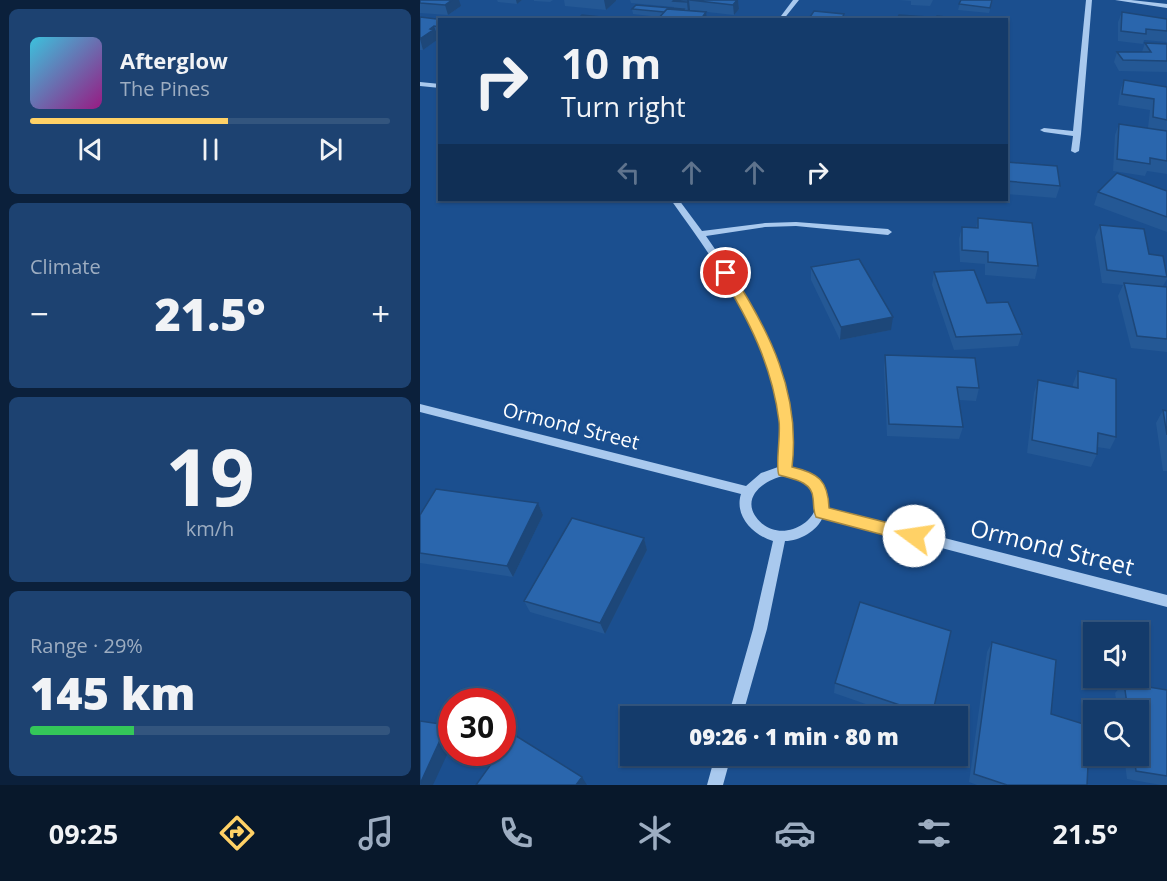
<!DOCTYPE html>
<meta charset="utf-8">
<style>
body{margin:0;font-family:"Open Sans",sans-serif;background:#1d4271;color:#f1f3f6;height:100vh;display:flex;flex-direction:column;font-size:22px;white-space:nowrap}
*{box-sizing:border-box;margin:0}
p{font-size:20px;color:#9dadc1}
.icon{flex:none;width:33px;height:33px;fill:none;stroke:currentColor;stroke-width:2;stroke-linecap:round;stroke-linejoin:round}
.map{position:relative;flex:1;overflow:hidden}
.side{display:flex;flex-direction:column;gap:9px;padding:9px;background:#0b203b;width:420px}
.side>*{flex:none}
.guide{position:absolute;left:18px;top:18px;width:570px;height:183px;border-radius:0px;box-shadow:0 2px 4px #0004,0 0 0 2px #33557e;background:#143b6b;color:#f1f3f6;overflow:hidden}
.fabs{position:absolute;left:663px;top:622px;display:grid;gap:12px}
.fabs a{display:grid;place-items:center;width:66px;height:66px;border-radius:0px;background:#143b6b;box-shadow:0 2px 4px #0004,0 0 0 2px #33557e;font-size:30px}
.speed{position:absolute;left:18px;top:688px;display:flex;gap:12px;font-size:30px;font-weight:700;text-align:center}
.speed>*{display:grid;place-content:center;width:78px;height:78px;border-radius:50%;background:#143b6b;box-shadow:0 2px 4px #0004,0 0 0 2px #33557e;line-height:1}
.speed .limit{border:9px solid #d22;background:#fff;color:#111}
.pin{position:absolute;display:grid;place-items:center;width:51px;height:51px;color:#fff;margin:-26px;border:3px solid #fff;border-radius:50%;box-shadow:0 2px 6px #0007}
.me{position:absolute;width:66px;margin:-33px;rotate:284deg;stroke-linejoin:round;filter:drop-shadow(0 0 4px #0008)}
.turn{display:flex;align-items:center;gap:21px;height:126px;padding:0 24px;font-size:27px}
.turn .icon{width:78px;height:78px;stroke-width:2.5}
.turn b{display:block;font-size:42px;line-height:51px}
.lanes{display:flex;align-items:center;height:57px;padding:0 24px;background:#0003;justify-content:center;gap:30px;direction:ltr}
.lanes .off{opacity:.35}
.big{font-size:45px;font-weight:800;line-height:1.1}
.side .tile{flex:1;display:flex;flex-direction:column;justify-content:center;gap:9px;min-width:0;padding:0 21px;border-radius:9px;background:#1d4271}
.side .dial{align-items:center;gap:0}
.dial b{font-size:78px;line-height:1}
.song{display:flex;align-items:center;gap:18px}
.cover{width:72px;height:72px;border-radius:9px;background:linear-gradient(135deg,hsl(190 70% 55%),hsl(310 70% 35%))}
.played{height:6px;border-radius:3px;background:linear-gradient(90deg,#ffd166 55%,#33557e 55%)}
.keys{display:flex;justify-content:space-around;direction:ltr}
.heat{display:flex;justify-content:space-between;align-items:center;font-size:33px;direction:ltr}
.charge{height:9px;border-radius:4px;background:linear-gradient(90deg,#34c759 29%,#33557e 0)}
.trip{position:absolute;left:200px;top:706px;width:348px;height:60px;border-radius:0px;background:#143b6b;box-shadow:0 2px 4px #0004,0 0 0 2px #33557e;font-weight:800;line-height:60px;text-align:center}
.dock{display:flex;height:96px;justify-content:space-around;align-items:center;background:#08182b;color:#9dadc1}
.dock .icon{width:42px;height:42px}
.dock .selected{color:#ffd166}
.dock b{font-size:27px;color:#f1f3f6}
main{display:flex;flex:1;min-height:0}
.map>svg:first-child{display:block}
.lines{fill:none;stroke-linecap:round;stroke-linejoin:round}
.minor{fill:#a9c9ee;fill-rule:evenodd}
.wall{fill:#245895}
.shaded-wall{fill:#1d4779}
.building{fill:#2a66ad;stroke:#1d4779;stroke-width:1.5}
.route{fill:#ffd166;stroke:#a68842;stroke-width:1.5}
.labels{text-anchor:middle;stroke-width:6;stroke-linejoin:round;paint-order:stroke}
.street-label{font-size:20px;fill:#fff;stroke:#1b4f8f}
.near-street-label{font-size:24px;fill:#fff;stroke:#1b4f8f}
</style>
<main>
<section class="side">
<div class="tile">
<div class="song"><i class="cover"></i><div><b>Afterglow</b><p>The Pines</p></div></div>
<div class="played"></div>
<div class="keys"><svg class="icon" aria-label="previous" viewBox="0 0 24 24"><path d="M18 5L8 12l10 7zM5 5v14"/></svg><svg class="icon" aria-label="pause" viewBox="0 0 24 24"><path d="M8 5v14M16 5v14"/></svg><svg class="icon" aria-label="next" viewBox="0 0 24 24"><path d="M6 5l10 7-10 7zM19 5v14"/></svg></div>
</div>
<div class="tile"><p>Climate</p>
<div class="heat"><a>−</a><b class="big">21.5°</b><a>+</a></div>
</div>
<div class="tile dial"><b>19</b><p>km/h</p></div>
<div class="tile"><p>Range · 29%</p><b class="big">145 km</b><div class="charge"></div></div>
</section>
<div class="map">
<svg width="747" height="785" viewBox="0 0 747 785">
<rect width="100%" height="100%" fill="#1b4f8f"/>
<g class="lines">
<path class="minor" d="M373 0H379L363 20H358Z
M666 0H672L661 134 659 151 655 153 651 151 653 136 624 132 620 130 624 128 653 131Z
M695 0H711L747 4V8Z
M0 82 20 84V88L0 86Z
M251 200H259L282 231 345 223 376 222 468 229 472 232 468 235 376 226 345 227 286 236C327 295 366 358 371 431 372 443 370 456 370 468 390 474 413 482 407 508L747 595V607L403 517C397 531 380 541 365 541L347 629 322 717H308L333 629 353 541C333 535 314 516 321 494L0 412V404L326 486 341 473 358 467C359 455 361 443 360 430 353 341 301 270 251 200ZM364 476C371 478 380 479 386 484 420 510 362 553 336 517 321 496 346 479 364 476Z
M295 756H311L303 785H287Z"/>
</g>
<path class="wall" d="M0 0 41 6 28 15 0 13Z
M77 0H102L97 4 78 2Z
M114 0H133L130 2 114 1Z
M144 0H196V1L186 10 145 6Z
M210 0H318L319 9 314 15 270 10 240 17 213 14 212 9 254 8V7L211 3Z
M479 0H513L510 6 491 5V1Z
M541 0H573L569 13 538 10Z
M702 12 747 19V42L724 40 723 44 698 41V22Z
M0 17 20 20V48L16 38 19 37H18L16 38 17 40 3 50H0Z
M725 43 747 44V72L699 71 694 62 697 52H722Z
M704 80 747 87V174L727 171 725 176 693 171 695 135 699 124 728 128 730 110 698 105 700 91Z
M586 162 640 186 636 198 586 194Z
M747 191V232L674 205 678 192Z
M558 218 618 266 615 279 565 275V264L540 262 539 239 542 227 556 228Z
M680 225 729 254 747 273V279L743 286 747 287V352L711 348 698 296 703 285 682 283 675 237Z
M391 267 471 330 420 340 391 280Z
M514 272 567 303 602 334 598 346 534 350 512 285Z
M465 355 559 388 556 401 539 400 543 427 539 439 467 436 464 368Z
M658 371 696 437 690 449 677 447V454L671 467 607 453 614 393 618 380 653 387V384Z
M743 410 747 411V471H743L736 423Z
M118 503 123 515 93 577 0 563V515Z
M224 538 227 550 185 634 110 612 104 601Z
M531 631 512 717H483L414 693 415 683Z
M572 642 631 714 667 785H557L549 782 567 652Z
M704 683 747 690V785H741L707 779 704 756H718V711H698L695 693Z"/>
<path class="shaded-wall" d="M32 0H39L41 6 28 15 25 5Z
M96 0H102L97 4Z
M184 0H196V1L186 10Z
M269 0 270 10 268 12 267 2Z
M317 0H318L319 9 314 15 313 5Z
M286 12 287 20H281Z
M14 26 18 37 16 38 17 40 3 50 0 39 10 29Z
M473 317 471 330 420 340 421 327Z
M118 503 123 515 93 577 87 566Z
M224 538 227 550 185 634 180 623Z
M27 725 32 730V744L13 785H0Z
M162 777 167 785H156Z"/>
<path class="building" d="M0 0H32L25 5 0 3Z
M254 0H269L267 2 253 1Z
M270 0H317L313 5Z
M541 0H572L570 8 539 4Z
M216 5 264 9 263 10 247 9 244 12 212 9Z
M247 9 286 12 281 19H285L237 20Z
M394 11 424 14 421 20H388Z
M702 12 747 19V31L726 29V34L701 31Z
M162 15 182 17 179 20H157Z
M479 15 507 17 506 20H477Z
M517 16 552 20H516Z
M0 17 25 20H20V27L14 26 10 29 13 30 0 39Z
M725 43 747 44V61L703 60 697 52H731Z
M704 80 747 87V120L733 117 734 99 702 94Z
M699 124 747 131V161L730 158V164L697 159Z
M586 162 637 166 640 186 586 181Z
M697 173 747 191V217L678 192Z
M558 218 612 223 618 266 568 262V252L542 250V227L558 228Z
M680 225 724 229 729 254 743 256 747 277 687 270Z
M439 259 473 317 421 327 391 267Z
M554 270 567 303 588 302 602 334 536 337 514 272Z
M704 283 747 287V339L717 336Z
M465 355 555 358 559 388 537 387 543 427 469 424Z
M658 371 696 379V437L678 433 677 454 612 440 618 380 658 388Z
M743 410 747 411V435Z
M16 489 118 503 87 566 0 553V515Z
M152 518 224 538 180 623 104 601Z
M440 602 531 631 512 716 415 683Z
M572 642 636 660 631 714 670 726 667 785H587L554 774Z
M704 683 747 690V776L716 771 714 756H718V711H708Z
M0 721 27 725 0 784Z
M93 734 162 777 156 785H56L79 753H82V748Z"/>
<path class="route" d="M306 269 310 270C349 330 381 393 372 467 398 473 408 480 409 508L500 531 502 536 500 541 494 543 396 517C393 511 394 505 393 498 392 481 372 479 359 475 355 468 361 434 359 421 352 365 329 320 300 273Z"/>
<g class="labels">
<g class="street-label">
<text transform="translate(151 426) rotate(14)" y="7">Ormond Street</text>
</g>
<g class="near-street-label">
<text transform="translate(632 548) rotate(14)" y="8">Ormond Street</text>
</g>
</g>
</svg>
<div class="fabs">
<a><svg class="icon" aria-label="sound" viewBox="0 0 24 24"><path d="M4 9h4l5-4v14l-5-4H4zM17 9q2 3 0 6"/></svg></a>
<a><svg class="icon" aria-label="search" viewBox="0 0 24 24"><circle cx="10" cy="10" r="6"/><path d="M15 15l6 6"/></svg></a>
</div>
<div class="speed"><div class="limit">30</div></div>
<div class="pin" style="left:306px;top:273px;background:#d93025"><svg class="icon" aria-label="arrive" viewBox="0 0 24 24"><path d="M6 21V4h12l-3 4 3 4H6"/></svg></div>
<svg class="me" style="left:494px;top:536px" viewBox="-20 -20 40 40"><circle r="19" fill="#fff"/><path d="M0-13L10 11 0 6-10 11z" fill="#ffd166"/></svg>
<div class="trip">09:26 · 1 min · 80 m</div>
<div class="guide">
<div class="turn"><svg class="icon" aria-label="right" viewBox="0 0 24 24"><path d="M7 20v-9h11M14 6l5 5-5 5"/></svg><div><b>10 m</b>Turn right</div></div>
<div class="lanes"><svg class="icon off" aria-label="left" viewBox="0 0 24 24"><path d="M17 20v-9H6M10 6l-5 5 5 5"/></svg><svg class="icon off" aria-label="ahead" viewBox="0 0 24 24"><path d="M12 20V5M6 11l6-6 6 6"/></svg><svg class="icon off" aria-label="ahead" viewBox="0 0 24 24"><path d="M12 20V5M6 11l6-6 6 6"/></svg><svg class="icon" aria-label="right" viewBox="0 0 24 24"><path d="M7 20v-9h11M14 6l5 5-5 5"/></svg></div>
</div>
</div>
</main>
<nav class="dock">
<b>09:25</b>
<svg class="icon selected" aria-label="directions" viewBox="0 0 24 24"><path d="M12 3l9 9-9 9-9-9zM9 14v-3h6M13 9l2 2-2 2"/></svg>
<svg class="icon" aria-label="music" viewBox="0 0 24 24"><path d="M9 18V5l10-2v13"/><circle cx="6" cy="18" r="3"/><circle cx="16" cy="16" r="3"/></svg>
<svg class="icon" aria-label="phone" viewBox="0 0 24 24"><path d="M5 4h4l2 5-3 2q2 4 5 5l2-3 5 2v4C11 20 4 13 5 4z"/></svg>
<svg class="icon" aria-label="climate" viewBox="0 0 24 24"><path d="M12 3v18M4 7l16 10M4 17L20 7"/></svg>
<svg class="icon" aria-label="car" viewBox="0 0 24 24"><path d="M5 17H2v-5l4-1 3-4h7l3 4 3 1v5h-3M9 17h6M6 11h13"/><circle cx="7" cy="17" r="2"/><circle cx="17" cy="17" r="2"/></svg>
<svg class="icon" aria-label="filters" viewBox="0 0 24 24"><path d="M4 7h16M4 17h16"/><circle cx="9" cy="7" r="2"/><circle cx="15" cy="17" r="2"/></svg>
<b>21.5°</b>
</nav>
